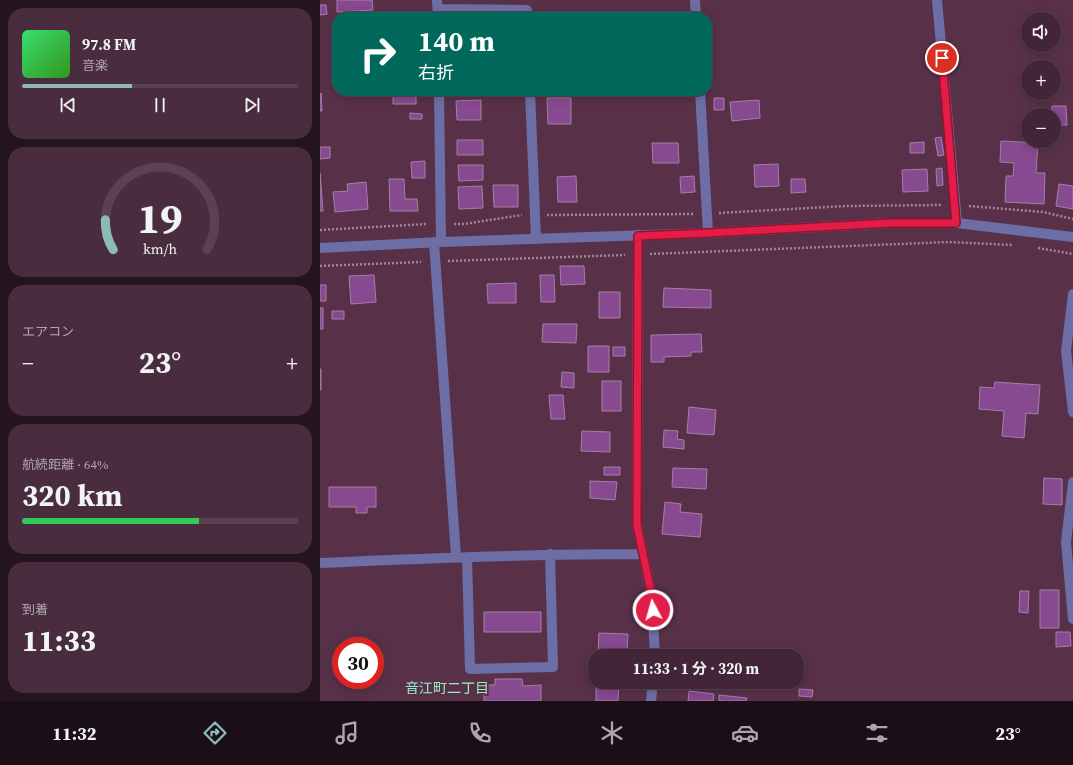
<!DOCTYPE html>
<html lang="ja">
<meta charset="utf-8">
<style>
body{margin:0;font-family:"Source Serif 4","Noto Sans JP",serif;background:#492d3f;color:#f1f3f6;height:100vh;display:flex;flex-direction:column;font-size:15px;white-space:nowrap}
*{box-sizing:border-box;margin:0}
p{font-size:13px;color:#aea5ad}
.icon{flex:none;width:22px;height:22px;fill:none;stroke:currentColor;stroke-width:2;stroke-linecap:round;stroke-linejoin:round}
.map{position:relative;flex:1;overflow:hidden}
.side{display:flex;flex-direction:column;gap:8px;padding:8px;background:#24141e;width:320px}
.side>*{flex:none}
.top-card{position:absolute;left:12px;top:12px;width:380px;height:84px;border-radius:16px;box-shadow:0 2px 10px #0003,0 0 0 1px #5a4252;background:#00695c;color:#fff;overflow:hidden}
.controls{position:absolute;left:701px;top:12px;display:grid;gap:8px}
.controls a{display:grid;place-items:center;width:40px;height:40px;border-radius:50%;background:#422537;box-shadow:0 2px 10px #0003,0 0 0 1px #5a4252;font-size:20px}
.speed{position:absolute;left:12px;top:637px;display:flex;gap:8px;font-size:20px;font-weight:700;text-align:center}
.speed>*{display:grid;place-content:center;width:52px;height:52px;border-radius:50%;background:#422537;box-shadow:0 2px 10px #0003,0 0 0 1px #5a4252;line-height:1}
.speed .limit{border:6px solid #d22;background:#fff;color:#111}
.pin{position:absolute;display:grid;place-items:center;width:34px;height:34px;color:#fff;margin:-17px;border:2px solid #fff;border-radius:50%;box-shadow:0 1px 4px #0007}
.me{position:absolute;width:44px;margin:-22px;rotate:354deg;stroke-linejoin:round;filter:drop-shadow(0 0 3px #0008)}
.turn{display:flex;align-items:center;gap:14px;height:84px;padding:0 20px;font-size:18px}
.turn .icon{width:52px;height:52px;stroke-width:2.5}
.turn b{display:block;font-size:28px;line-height:34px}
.big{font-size:30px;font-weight:700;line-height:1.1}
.side .widget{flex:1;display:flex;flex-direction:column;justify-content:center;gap:6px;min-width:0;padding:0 14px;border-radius:16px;background:#492d3f}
.side .dial{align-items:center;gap:0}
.dial svg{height:104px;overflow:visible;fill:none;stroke:#5a4252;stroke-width:7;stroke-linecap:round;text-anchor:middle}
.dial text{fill:#f1f3f6;stroke:none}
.song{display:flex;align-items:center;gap:12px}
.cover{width:48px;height:48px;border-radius:6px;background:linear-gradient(135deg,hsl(140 70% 55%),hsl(110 70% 35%))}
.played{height:4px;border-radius:2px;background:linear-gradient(90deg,#8bbbb9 40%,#5a4252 40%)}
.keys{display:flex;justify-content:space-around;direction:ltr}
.heat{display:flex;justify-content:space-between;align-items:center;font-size:22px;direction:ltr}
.charge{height:6px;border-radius:3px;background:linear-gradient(90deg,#34c759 64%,#5a4252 0)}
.trip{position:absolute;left:268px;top:649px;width:216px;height:40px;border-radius:16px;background:#422537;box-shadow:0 2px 10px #0003,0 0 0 1px #5a4252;font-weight:700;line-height:40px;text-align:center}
.tab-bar{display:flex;height:64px;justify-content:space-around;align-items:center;background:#1a0f16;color:#aea5ad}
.tab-bar .icon{width:28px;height:28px}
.tab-bar .current{color:#8bbbb9}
.tab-bar b{font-size:18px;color:#f1f3f6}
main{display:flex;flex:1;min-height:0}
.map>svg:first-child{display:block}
.building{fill:#87498f;stroke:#a281a6}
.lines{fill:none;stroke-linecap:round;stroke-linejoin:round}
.path{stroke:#a48497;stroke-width:2.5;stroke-dasharray:2 2;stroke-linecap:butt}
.minor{stroke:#6d6ea5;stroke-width:10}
.route-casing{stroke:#92132f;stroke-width:10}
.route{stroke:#e11d48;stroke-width:7}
.labels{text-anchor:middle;stroke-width:4;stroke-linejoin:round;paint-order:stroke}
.neighbourhood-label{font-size:14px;fill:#97ebc3;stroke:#583149}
</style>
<main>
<section class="side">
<div class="widget">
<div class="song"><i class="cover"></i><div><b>97.8 FM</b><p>音楽</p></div></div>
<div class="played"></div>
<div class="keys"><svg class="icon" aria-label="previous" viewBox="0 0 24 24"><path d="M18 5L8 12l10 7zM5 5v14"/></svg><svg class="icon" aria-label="pause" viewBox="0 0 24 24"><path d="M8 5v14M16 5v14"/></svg><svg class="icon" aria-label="next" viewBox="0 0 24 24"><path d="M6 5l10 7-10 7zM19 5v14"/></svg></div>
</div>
<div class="widget dial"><svg viewBox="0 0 100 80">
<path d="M14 69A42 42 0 1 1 86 69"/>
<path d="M14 69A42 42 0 0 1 8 46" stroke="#8bbbb9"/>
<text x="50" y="56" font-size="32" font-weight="700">19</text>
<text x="50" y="72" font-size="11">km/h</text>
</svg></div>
<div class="widget"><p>エアコン</p>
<div class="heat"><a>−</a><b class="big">23°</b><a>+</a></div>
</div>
<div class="widget"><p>航続距離 · 64%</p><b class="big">320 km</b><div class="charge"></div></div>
<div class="widget"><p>到着</p><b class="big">11:33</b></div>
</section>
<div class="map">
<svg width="753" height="701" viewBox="0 0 753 701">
<rect width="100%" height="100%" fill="#583149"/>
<path class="building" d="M17 0H52L53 10 17 12Z
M0 5H6L7 14 0 15Z
M22 91H49V92L22 94Z
M73 91H96V104H73Z
M1 93 2 111H0V94Z
M227 98H251V124H228Z
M394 98H404V110H394Z
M161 100V120H137L136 101Z
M439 100 440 118 412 121 410 102Z
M732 106H746L747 125H734V115H732Z
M90 113 102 114V119H90Z
M621 137 624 155 618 156 615 138Z
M137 140H163V155H137Z
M681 141 718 143 716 173H725L724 204 685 202 686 176H693L694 163 680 162Z
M604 142V153H590V143Z
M332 143H358L359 163H333Z
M0 147H10V158L0 159Z
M105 161V178H92L91 162Z
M458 164 459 186 435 187 434 165Z
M138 165H163V180L139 181Z
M622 168 623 185 617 186 616 169Z
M607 169 608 191 583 192 582 170Z
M0 173 3 211H0Z
M256 176 257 202H238L237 177Z
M374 176 375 192 361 193 360 177Z
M69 179H84L85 199H97L98 211H70Z
M471 179H485L486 192 471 193Z
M46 182 48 209 15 212 13 192 28 191 27 184Z
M739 184 753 186V209L736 206Z
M173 185H198V207H174Z
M162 186 163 208 139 209 138 187Z
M240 266H264L265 284 241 285Z
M54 275 56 302 31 304 29 276Z
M220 275H234L235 302H221Z
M196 283V303H168L167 284Z
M0 285H6V301H0Z
M344 288 391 290V308L343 307Z
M279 292H300V318H279Z
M0 308H3V329H0Z
M12 311H24V319H12Z
M223 324H257L256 343 222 342Z
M381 334 382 352H371V356L344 357V362H331V335Z
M268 346H289V372H268Z
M293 347H305V356H293Z
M0 369H1V390H0Z
M242 372 254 373V388L241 387Z
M282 381H301V411H282Z
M675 382 720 385 718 414 706 413 704 438 682 436 684 411 659 409 660 387 674 388Z
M229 395H243L245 419H231Z
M369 407 396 410 394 435 367 433Z
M344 430 358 431 357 439 364 440V449L343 447Z
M262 431 290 432V452L261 451Z
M284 467H300V475H284Z
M353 468 387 469 386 489 352 487Z
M724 478 742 479V505L723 504Z
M270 481 297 482 295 500 270 498Z
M9 487H56V507H47V513H36V507H9Z
M345 502 361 504 360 512 382 514 380 537 342 534Z
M720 590H739V628H720Z
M700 591H709L708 613 699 612Z
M164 612H221V632H164Z
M736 632H750L751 646 736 647Z
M279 633 308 634 307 654 278 652Z
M175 679H202L203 686 221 685V701H164V685H175Z
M276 682 299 683 298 701H276Z
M479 689 493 690 492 697 479 696Z
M369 691 394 694 393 701H368Z
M399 695 427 698 426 701H399Z"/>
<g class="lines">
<path class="path" d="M649 206 723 212 753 219
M399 213 526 206 622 205
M227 215 374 214
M134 224H144L202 215
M0 230 107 224
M718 248 753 254
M330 254 629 242 693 245
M128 261 305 255
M0 266 101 262"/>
<path class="minor" d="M117 0 118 17
M375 0 376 17
M617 0 637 223
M118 9 207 10V17
M119 91 121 242
M210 91 216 239
M380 91 388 233
M318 235 317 525 332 597 335 656
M114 242 136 557
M0 248 121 242 388 233 570 223H637L753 237
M753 294 746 351 753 412
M753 482 746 542 753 619
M147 557 150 669 233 667 230 554
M0 563C108 558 215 554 323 554
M331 701 333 682"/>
</g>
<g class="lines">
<g class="route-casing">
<path id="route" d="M333 610 332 597 317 525 318 236 388 233 570 223H636L622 58"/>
</g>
<use href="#route" class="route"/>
</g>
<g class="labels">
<g class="neighbourhood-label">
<text x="127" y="693">音江町二丁目</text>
</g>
</g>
</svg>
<div class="controls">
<a><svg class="icon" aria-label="sound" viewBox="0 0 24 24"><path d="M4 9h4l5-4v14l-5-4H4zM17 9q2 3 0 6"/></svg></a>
<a>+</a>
<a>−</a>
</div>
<div class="speed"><div class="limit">30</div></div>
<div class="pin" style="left:622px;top:58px;background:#d93025"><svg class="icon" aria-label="arrive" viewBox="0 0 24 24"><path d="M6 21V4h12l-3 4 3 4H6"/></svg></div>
<svg class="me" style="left:333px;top:610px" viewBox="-20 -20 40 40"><circle r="17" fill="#e11d48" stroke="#fff" stroke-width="3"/><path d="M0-11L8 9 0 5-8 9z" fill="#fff"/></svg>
<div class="trip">11:33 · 1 分 · 320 m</div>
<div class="top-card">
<div class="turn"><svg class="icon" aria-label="right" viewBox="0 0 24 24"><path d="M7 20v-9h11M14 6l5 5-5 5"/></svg><div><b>140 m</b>右折</div></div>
</div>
</div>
</main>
<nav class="tab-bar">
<b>11:32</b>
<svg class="icon current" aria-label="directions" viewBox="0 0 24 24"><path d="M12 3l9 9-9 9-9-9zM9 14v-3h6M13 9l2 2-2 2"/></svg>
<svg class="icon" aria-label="music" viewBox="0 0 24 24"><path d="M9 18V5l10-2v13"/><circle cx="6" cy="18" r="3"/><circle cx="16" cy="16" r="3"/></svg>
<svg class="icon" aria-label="phone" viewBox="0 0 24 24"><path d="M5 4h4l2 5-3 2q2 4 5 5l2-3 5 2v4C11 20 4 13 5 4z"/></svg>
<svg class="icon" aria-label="climate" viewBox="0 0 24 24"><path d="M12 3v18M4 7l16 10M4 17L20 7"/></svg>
<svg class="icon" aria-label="car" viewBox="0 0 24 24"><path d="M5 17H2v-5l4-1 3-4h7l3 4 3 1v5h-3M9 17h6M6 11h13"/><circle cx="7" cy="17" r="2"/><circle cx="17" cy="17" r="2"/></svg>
<svg class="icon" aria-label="filters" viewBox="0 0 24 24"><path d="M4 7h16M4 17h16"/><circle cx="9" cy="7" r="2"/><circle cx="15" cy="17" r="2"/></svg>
<b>23°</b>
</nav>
